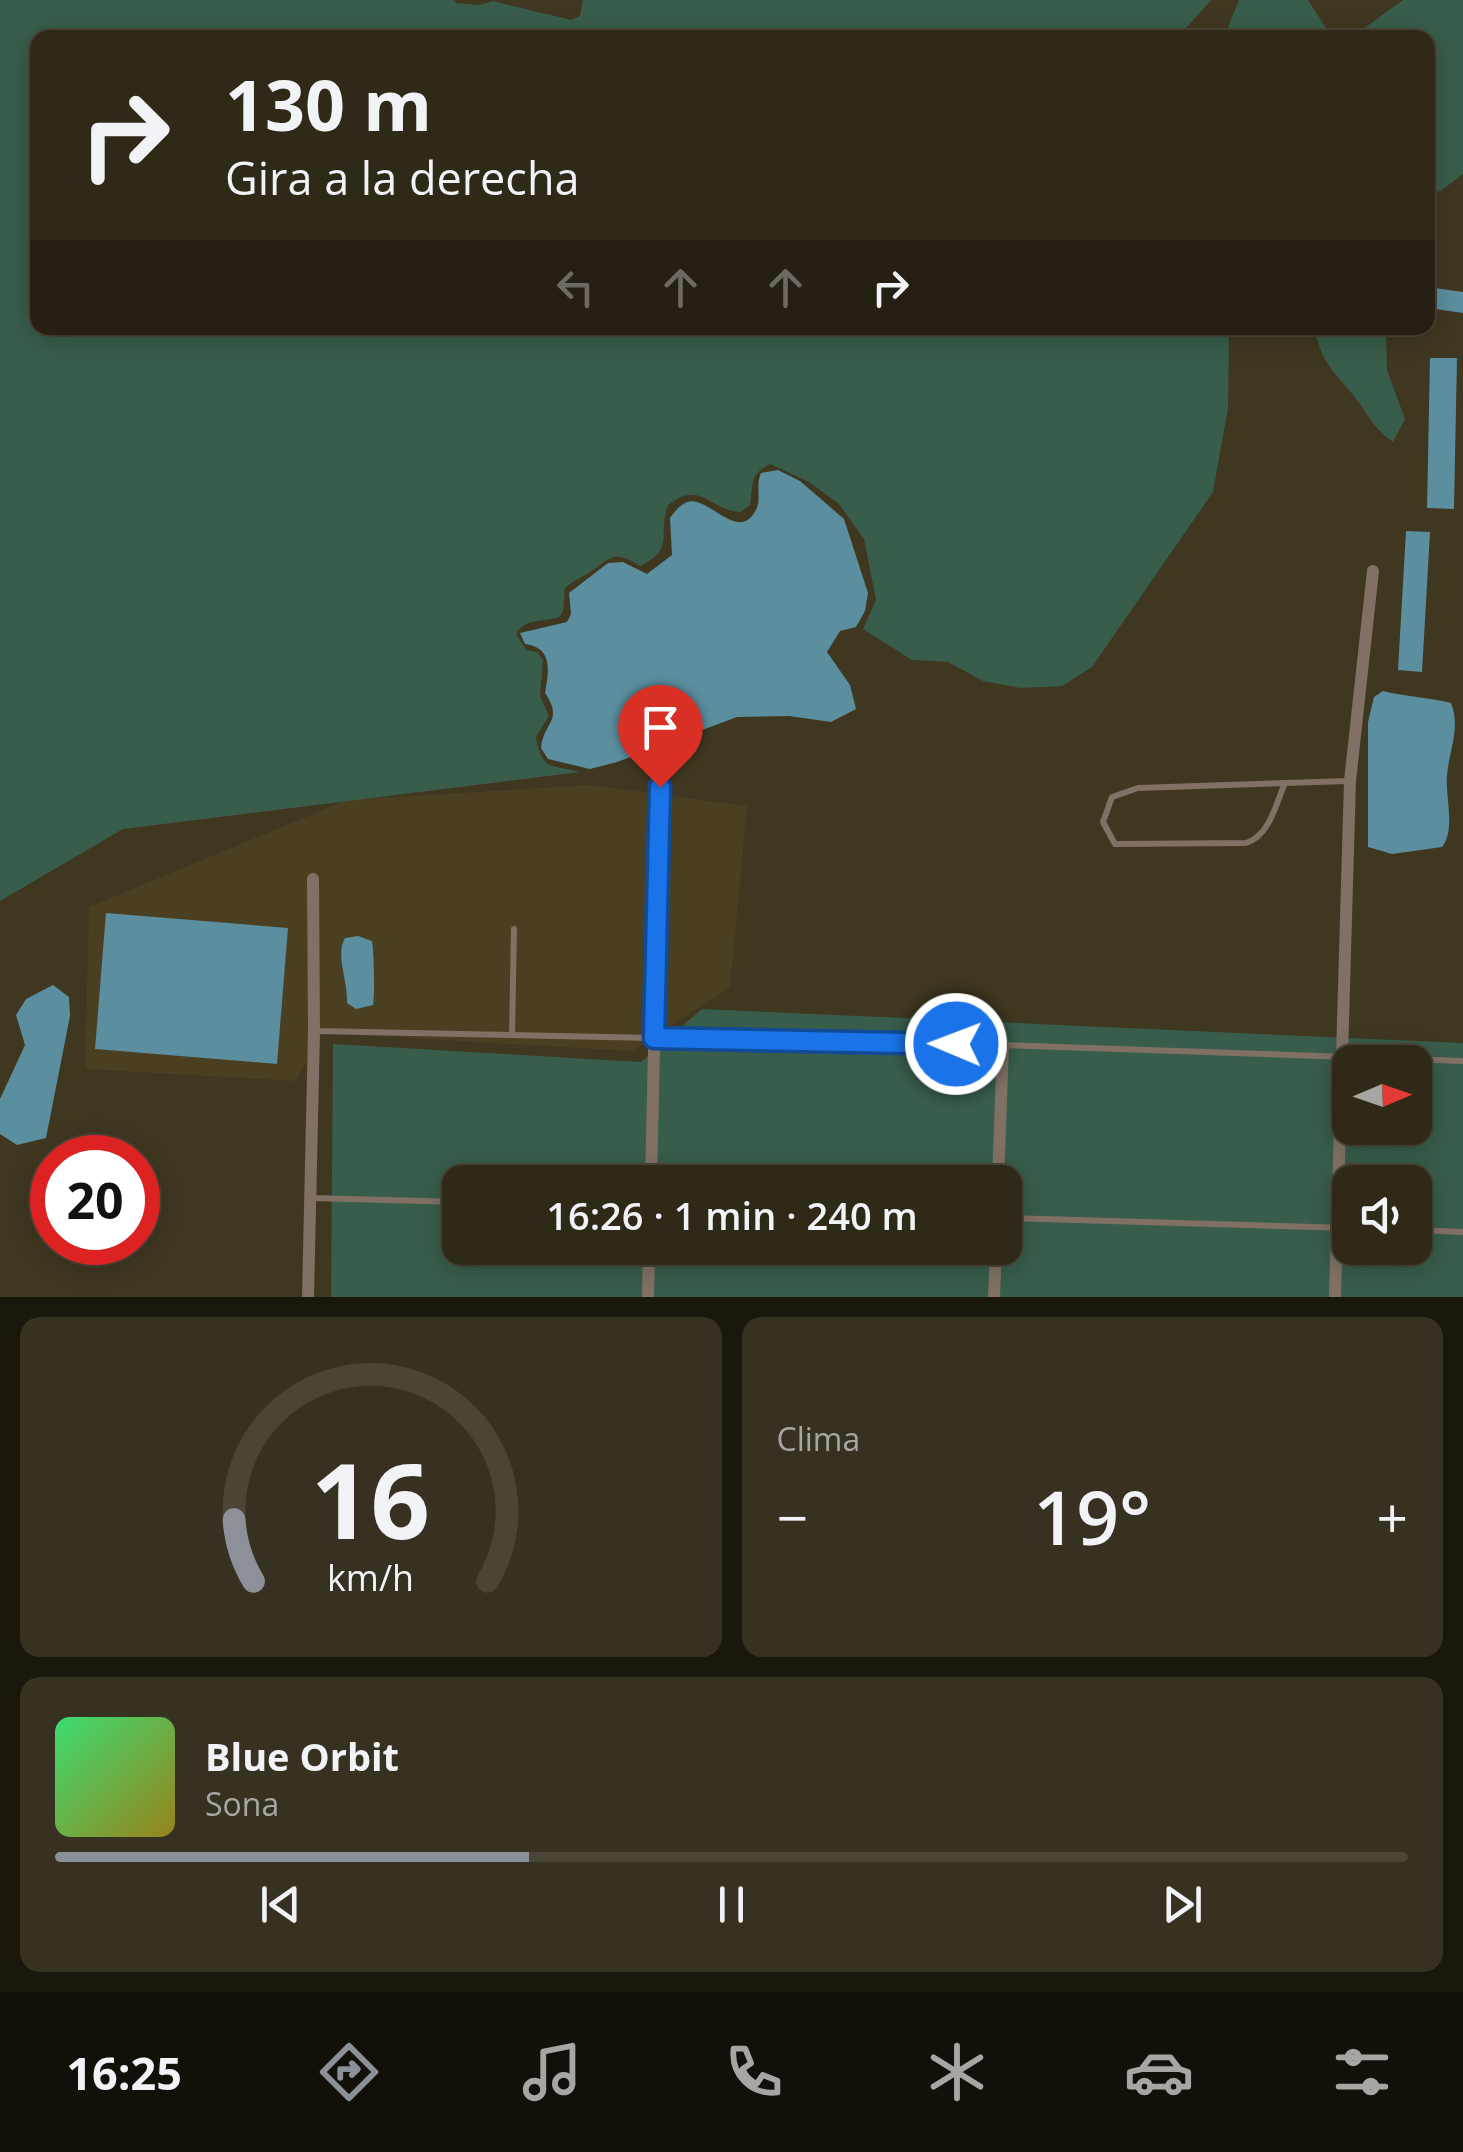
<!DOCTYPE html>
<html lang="es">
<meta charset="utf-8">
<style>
body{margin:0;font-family:"Open Sans",sans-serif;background:#373121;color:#f1f3f6;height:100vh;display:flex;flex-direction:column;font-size:38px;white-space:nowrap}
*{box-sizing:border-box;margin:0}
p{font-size:32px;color:#a7a6a2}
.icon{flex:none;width:55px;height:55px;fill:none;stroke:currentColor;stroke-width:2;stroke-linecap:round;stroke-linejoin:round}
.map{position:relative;height:1297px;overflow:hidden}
.drawer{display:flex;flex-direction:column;gap:20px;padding:20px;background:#1a170d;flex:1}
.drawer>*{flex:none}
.hud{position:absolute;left:30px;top:30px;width:1405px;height:305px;border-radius:20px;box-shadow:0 5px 25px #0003,0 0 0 2px #4a4537;background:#2f2918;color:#f1f3f6;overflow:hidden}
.needle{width:65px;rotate:88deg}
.controls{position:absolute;left:1332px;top:1045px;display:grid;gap:20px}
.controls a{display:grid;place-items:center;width:100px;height:100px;border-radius:20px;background:#2f2918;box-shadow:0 5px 25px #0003,0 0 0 2px #4a4537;font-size:50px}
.speed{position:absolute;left:30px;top:1135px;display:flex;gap:20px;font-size:50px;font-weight:700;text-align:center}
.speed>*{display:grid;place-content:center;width:130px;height:130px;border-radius:50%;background:#2f2918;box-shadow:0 5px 25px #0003,0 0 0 2px #4a4537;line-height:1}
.speed .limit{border:15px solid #d22;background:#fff;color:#111}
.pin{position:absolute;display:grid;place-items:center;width:85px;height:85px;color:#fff;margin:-102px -42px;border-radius:50% 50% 50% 0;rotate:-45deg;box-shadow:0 0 10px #0007}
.pin .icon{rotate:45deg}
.me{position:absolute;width:110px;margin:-55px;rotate:271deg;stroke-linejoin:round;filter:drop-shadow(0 0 8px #0008)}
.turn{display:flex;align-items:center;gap:35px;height:210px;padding:0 30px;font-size:45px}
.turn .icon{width:130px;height:130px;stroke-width:2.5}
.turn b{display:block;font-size:70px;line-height:85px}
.lanes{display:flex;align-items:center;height:95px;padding:0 30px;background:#0003;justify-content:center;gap:50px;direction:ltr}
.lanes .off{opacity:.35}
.big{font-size:75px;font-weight:600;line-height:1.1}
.drawer .tile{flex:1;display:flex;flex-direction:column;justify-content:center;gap:15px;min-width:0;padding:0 35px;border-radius:20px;background:#373121}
.drawer .dial{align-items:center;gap:0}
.dial svg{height:260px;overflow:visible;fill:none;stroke:#4a4537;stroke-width:7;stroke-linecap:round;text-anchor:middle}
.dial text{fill:#f1f3f6;stroke:none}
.song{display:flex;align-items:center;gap:30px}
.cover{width:120px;height:120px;border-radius:15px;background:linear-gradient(135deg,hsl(140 70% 55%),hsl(50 70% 35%))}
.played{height:10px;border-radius:5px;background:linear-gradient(90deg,#8c9099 35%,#4a4537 35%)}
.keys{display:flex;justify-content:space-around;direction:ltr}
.heat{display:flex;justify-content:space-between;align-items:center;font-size:55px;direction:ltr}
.drawer .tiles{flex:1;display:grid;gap:20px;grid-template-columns:1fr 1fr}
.tile:last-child{grid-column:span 2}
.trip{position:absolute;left:442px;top:1165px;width:580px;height:100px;border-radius:20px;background:#2f2918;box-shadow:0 5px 25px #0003,0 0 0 2px #4a4537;font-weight:600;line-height:100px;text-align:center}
.menu{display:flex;height:160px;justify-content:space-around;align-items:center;background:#13100a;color:#a7a6a2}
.menu .icon{width:70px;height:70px}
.menu .on{color:#8c9099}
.menu b{font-size:45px;color:#f1f3f6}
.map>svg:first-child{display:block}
.built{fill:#4a3f21}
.green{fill:#385d4a;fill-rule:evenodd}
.water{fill:#5b8e9e}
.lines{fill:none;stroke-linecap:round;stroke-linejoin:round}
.service{stroke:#817165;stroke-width:6}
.minor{stroke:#817165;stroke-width:12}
.route-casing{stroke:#114b97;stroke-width:25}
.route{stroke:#1a73e8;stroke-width:18}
</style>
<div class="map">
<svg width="1463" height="1297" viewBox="0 0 1463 1297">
<rect width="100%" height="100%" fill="#3f3720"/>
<path class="built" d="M590 785 747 806 730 987 632 1051 323 1033 296 1081 85 1069 89 907 347 800Z"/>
<path class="green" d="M0 0H454L456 3 479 5 493 1 571 20 580 16 583 0H1211L1177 38H38V328H1229L1228 408 1213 492 1092 667 1062 686 1020 688 983 681 948 662 912 660 863 629 876 600 864 539 839 504 809 482 770 464C750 473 753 485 750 505L741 512C709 511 702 479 668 505 657 536 676 549 640 566 612 548 610 559 587 574 580 578 572 582 565 588L563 611 559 617C543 623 526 617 516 634L526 650 537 652 543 660 540 696 549 716 536 737C542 772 551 764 580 772L123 829 0 901Z
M1239 0H1308L1331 36 1355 35 1403 0H1463V174L1442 190 1428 195V38L1224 37Z
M1315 328H1386L1387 370 1405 419 1393 442C1376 429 1373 424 1362 407 1341 376 1321 368 1315 328Z
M702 1009 1463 1043V1297H331L333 1044 641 1062ZM1350 1062H1415V1128H1350ZM460 1182H1005V1248H460ZM1350 1182H1415V1248H1350Z"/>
<path class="water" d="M1428 287 1463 292V313L1428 308Z
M1430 358H1457L1454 509 1427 508Z
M778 470 800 481 844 519 868 593 865 611 856 627 840 631 827 652 850 685 856 709 831 722 789 716 737 717 617 762 590 769 548 759 541 748C544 721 564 721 545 693 549 670 553 648 525 644L520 633 567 622 571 614 569 593 608 563 623 562 647 574 672 555 670 518C674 512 680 505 687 502 709 495 738 544 756 510 762 498 755 486 761 473Z
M1406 531 1430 532 1422 672 1398 670Z
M1383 691C1406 697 1428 697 1451 703 1461 727 1449 751 1447 775 1445 797 1456 829 1442 847L1392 854 1368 847V722L1374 697Z
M106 913 288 928 277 1064 95 1049Z
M358 936 372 941C374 951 375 997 373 1005L356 1009 347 1003C348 980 335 955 345 938Z
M53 985 69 997 70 1016 46 1138 17 1145 0 1134V1099L25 1045 16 1015 26 999Z"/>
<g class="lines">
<path class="service" d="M1284 785C1276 805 1269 836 1246 843L1115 844 1103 822 1112 797 1138 788 1348 781
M315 1031 1003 1045 1463 1061
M512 1035 514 929
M312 1198 460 1202
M1005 1218 1350 1228
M1415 1230 1463 1232"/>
<path class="minor" d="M651 1182 660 787
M998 1182 1003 1045
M308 1297 314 1031 313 879
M648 1297 649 1248
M994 1297 996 1248
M1335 1297 1350 781 1373 571"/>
</g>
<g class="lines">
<g class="route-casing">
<path id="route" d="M660 787 654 1038 956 1044"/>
</g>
<use href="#route" class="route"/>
</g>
</svg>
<div class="controls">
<a><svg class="needle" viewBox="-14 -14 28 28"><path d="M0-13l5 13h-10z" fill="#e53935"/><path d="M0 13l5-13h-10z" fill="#a7a6a2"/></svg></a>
<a><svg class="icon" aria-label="sound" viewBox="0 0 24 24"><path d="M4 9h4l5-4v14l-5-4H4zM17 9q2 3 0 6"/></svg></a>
</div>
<div class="speed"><div class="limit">20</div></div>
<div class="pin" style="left:660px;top:787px;background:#d93025"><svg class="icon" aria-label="arrive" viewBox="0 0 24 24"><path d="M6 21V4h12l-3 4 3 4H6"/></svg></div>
<svg class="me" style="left:956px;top:1044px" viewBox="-20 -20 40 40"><circle r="17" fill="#1a73e8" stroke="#fff" stroke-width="3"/><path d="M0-11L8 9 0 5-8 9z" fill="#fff"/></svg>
<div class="trip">16:26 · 1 min · 240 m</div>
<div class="hud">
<div class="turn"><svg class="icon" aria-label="right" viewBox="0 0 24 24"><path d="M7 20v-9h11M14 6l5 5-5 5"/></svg><div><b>130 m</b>Gira a la derecha</div></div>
<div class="lanes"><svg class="icon off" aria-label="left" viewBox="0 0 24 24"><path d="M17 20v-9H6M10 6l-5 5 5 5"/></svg><svg class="icon off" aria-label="ahead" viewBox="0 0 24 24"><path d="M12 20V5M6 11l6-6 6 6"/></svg><svg class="icon off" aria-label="ahead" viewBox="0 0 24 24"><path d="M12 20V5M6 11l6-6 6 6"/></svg><svg class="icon" aria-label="right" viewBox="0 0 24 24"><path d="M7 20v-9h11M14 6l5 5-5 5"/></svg></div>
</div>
</div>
<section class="drawer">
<div class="tiles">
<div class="tile dial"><svg viewBox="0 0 100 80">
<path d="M14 69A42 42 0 1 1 86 69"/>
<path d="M14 69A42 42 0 0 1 8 50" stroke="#8c9099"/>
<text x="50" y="56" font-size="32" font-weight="700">16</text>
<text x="50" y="72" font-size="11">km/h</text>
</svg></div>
<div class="tile"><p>Clima</p>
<div class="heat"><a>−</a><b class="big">19°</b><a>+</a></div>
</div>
<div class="tile">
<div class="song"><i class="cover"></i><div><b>Blue Orbit</b><p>Sona</p></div></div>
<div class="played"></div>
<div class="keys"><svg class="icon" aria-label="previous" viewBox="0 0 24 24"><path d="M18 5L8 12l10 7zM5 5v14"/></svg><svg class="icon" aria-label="pause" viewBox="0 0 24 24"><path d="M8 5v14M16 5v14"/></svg><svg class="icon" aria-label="next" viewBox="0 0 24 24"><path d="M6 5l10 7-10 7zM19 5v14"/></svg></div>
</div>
</div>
</section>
<nav class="menu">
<b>16:25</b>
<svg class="icon on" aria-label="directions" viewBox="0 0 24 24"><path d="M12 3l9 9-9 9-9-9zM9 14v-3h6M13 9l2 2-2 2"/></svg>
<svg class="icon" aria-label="music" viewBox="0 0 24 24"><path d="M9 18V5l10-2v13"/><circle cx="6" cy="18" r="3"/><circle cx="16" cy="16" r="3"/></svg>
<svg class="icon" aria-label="phone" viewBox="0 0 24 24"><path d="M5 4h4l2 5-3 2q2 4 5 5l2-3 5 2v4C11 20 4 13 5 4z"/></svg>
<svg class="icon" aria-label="climate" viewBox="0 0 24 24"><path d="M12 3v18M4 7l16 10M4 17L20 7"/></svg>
<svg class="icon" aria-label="car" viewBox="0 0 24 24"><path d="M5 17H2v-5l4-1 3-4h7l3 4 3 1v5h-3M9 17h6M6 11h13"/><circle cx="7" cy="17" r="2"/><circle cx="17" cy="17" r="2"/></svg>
<svg class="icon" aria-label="filters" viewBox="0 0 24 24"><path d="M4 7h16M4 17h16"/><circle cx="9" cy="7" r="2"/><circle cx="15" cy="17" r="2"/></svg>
</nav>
